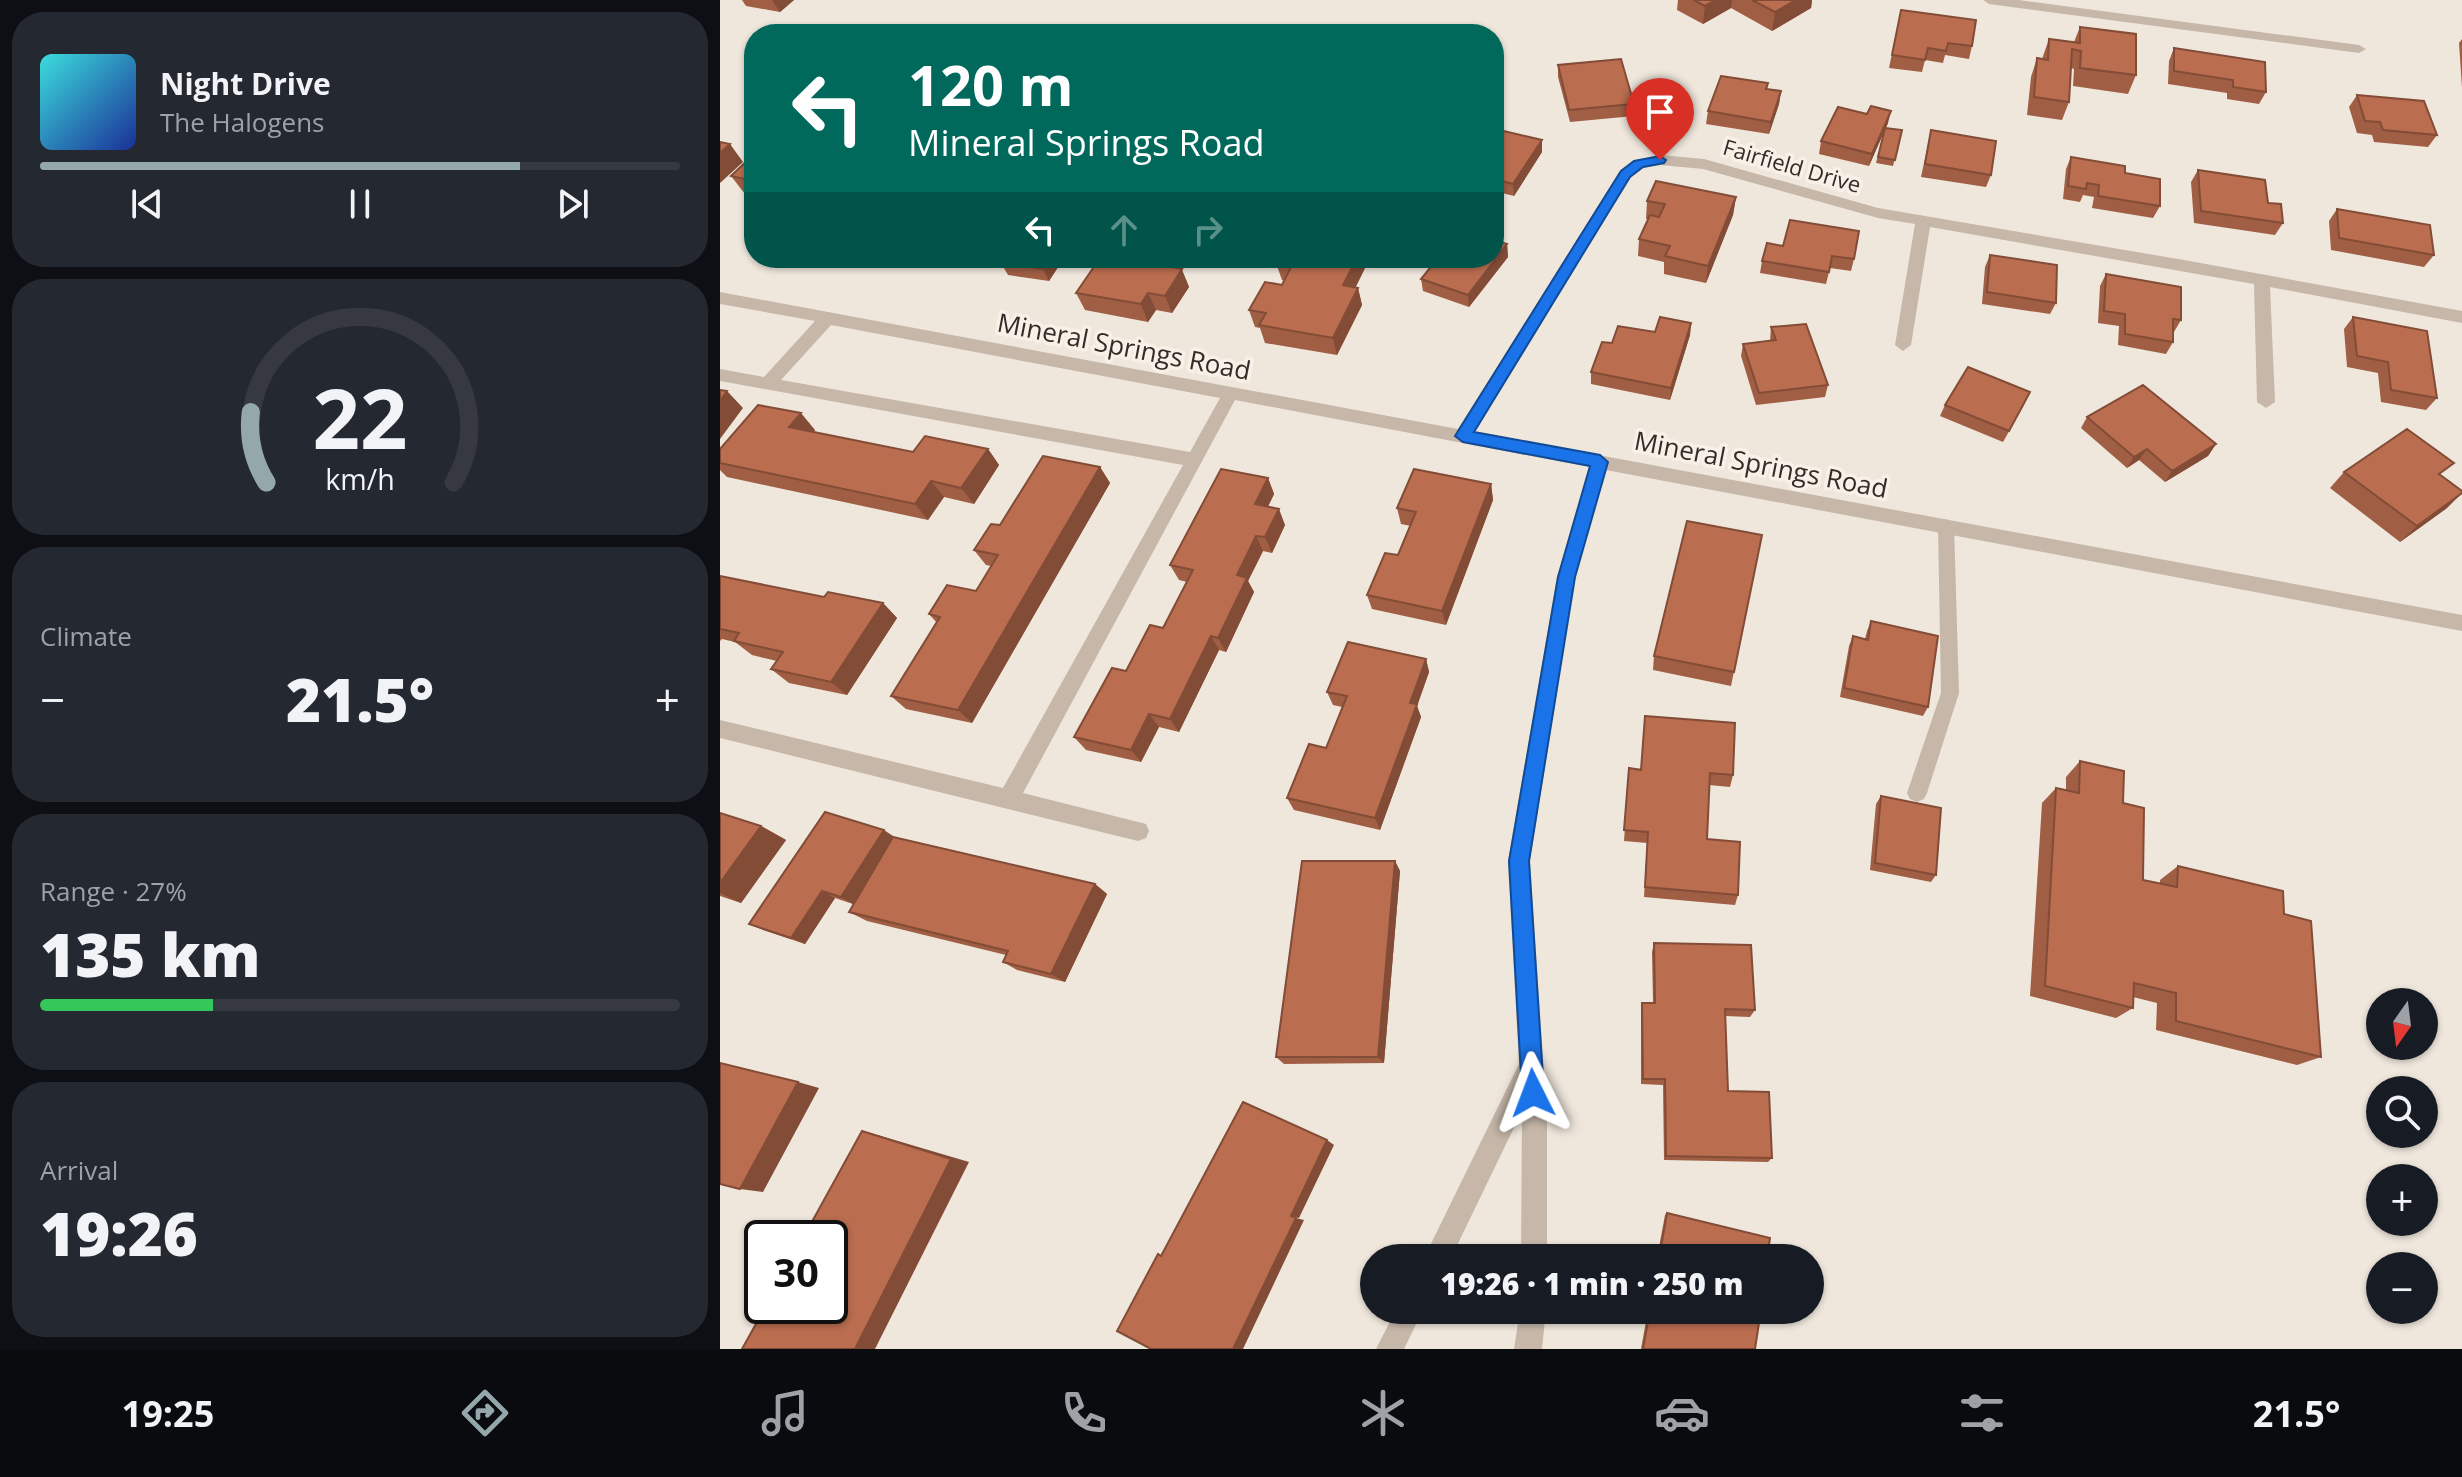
<!DOCTYPE html>
<meta charset="utf-8">
<style>
body{margin:0;font-family:"Open Sans",sans-serif;background:#242831;color:#f1f3f6;height:100vh;display:flex;flex-direction:column;font-size:30px;white-space:nowrap}
*{box-sizing:border-box;margin:0}
p{font-size:26px;color:#9ea1a6}
.icon{flex:none;width:44px;height:44px;fill:none;stroke:currentColor;stroke-width:2;stroke-linecap:round;stroke-linejoin:round}
.map{position:relative;flex:1;overflow:hidden}
.panel{display:flex;flex-direction:column;gap:12px;padding:12px;background:#0d0f14;width:720px}
.panel>*{flex:none}
.top-card{position:absolute;left:24px;top:24px;width:760px;height:244px;border-radius:32px;box-shadow:0 2px 6px #0004;background:#00695c;color:#fff;overflow:hidden}
.needle{width:52px;rotate:194deg}
.tools{position:absolute;left:1646px;top:988px;display:grid;gap:16px}
.tools a{display:grid;place-items:center;width:72px;height:72px;border-radius:50%;background:#171b24;box-shadow:0 2px 6px #0004;font-size:40px}
.speed{position:absolute;left:24px;top:1220px;display:flex;gap:16px;font-size:40px;font-weight:700;text-align:center}
.speed>*{display:grid;place-content:center;width:104px;height:104px;border-radius:50%;background:#171b24;box-shadow:0 2px 6px #0004;line-height:1}
.speed .limit{border:4px solid #111;border-radius:12px;background:#fff;color:#111}
.pin{position:absolute;display:grid;place-items:center;width:68px;height:68px;color:#fff;margin:-82px -34px;border-radius:50% 50% 50% 0;rotate:-45deg;box-shadow:0 0 8px #0007}
.pin .icon{rotate:45deg}
.me{position:absolute;width:88px;margin:-44px;rotate:357deg;stroke-linejoin:round;filter:drop-shadow(0 0 6px #0008)}
.turn{display:flex;align-items:center;gap:28px;height:168px;padding:0 32px;font-size:36px}
.turn .icon{width:104px;height:104px;stroke-width:2.5}
.turn b{display:block;font-size:56px;line-height:68px}
.lanes{display:flex;align-items:center;height:76px;padding:0 32px;background:#0003;justify-content:center;gap:40px;direction:ltr}
.lanes .off{opacity:.35}
.big{font-size:60px;font-weight:800;line-height:1.1}
.panel .widget{flex:1;display:flex;flex-direction:column;justify-content:center;gap:12px;min-width:0;padding:0 28px;border-radius:32px;background:#242831}
.panel .dial{align-items:center;gap:0}
.dial svg{height:208px;overflow:visible;fill:none;stroke:#363941;stroke-width:7;stroke-linecap:round;text-anchor:middle}
.dial text{fill:#f1f3f6;stroke:none}
.song{display:flex;align-items:center;gap:24px}
.cover{width:96px;height:96px;border-radius:12px;background:linear-gradient(135deg,hsl(180 70% 55%),hsl(230 70% 35%))}
.played{height:8px;border-radius:4px;background:linear-gradient(90deg,#94a8ac 75%,#363941 75%)}
.keys{display:flex;justify-content:space-around;direction:ltr}
.heat{display:flex;justify-content:space-between;align-items:center;font-size:44px;direction:ltr}
.charge{height:12px;border-radius:6px;background:linear-gradient(90deg,#34c759 27%,#363941 0)}
.trip{position:absolute;left:640px;top:1244px;width:464px;height:80px;border-radius:40px;background:#171b24;box-shadow:0 2px 6px #0004;font-weight:800;line-height:80px;text-align:center}
.menu{display:flex;height:128px;justify-content:space-around;align-items:center;background:#090b0e;color:#9ea1a6}
.menu .icon{width:56px;height:56px}
.menu .active{color:#94a8ac}
.menu b{font-size:36px;color:#f1f3f6}
main{display:flex;flex:1;min-height:0}
.map>svg:first-child{display:block}
.lines{fill:none;stroke-linecap:round;stroke-linejoin:round}
.service{fill:#c6b7a9;fill-rule:evenodd}
.minor{fill:#c6b7a9;fill-rule:evenodd}
.wall{fill:#a05e44}
.shaded-wall{fill:#824c37}
.building{fill:#ba6d4f;stroke:#824c37;stroke-width:2}
.route{fill:#1a73e8;stroke:#114b97;stroke-width:2}
.labels{text-anchor:middle;stroke-width:7;stroke-linejoin:round;paint-order:stroke}
.far-street-label{font-size:22px;fill:#342c28;stroke:#f7f1e8}
.street-label{font-size:26px;fill:#342c28;stroke:#f7f1e8}
</style>
<main>
<section class="panel">
<div class="widget">
<div class="song"><i class="cover"></i><div><b>Night Drive</b><p>The Halogens</p></div></div>
<div class="played"></div>
<div class="keys"><svg class="icon" aria-label="previous" viewBox="0 0 24 24"><path d="M18 5L8 12l10 7zM5 5v14"/></svg><svg class="icon" aria-label="pause" viewBox="0 0 24 24"><path d="M8 5v14M16 5v14"/></svg><svg class="icon" aria-label="next" viewBox="0 0 24 24"><path d="M6 5l10 7-10 7zM19 5v14"/></svg></div>
</div>
<div class="widget dial"><svg viewBox="0 0 100 80">
<path d="M14 69A42 42 0 1 1 86 69"/>
<path d="M14 69A42 42 0 0 1 8 42" stroke="#94a8ac"/>
<text x="50" y="56" font-size="32" font-weight="700">22</text>
<text x="50" y="72" font-size="11">km/h</text>
</svg></div>
<div class="widget"><p>Climate</p>
<div class="heat"><a>−</a><b class="big">21.5°</b><a>+</a></div>
</div>
<div class="widget"><p>Range · 27%</p><b class="big">135 km</b><div class="charge"></div></div>
<div class="widget"><p>Arrival</p><b class="big">19:26</b></div>
</section>
<div class="map">
<svg width="1742" height="1349" viewBox="0 0 1742 1349">
<rect width="100%" height="100%" fill="#efe7dc"/>
<g class="lines">
<path class="service" d="M1226 519 1234 526 1239 693 1207 793 1204 799 1197 802 1190 799 1187 793 1221 693 1218 526Z"/>
<path class="minor" d="M1263 0H1298L1639 45 1646 49 1639 53 1269 4Z
M940 155 984 159 1158 208 1464 260 1742 311V323L1550 287 1555 402 1546 408 1537 402 1534 284 1210 227 1191 345 1183 351 1175 345 1195 224 1158 218 983 169 940 165 923 168 910 177 754 432 1742 615V631L886 470 855 577 810 861 827 1121V1258H801L802 1111 731 1258H704L799 1064 788 861 837 577 870 467 515 400 303 793 426 824 429 831 426 838 418 841 0 738V720L283 788 463 465 0 381V369L44 377 95 321 0 304V292L738 429 900 171 914 161ZM111 325 500 398 470 452 61 380Z
M676 1310H703L684 1349H656Z
M800 1310H826L822 1349H794Z"/>
</g>
<path class="wall" d="M22 0H74L60 12 26 6Z
M958 0H1092L1091 8 1052 31 1011 8 983 24 957 10Z
M1181 10 1252 46 1249 59 1225 55 1223 63 1205 60 1202 72 1169 68Z
M1360 27 1416 75 1408 94 1353 86 1354 69 1351 68 1349 102 1342 120 1307 115 1311 77 1317 58 1322 59 1329 39 1354 42Z
M1742 39V88L1739 43Z
M1454 48 1546 92 1539 104 1507 99V93L1448 84 1449 61Z
M838 65 914 104V116L850 122 838 77Z
M1048 83 1047 89 1061 91 1059 104 1049 134 986 124 988 111Z
M1637 95 1717 135 1708 147 1654 142 1652 135 1637 133 1629 107Z
M1168 123 1166 128 1182 130 1173 166 1156 163 1164 131 1149 166 1099 154 1101 141Z
M1211 130 1271 175 1266 187 1201 177Z
M774 131 822 152 794 196 774 191Z
M34 154V196L25 194 11 176Z
M1351 157 1405 173 1440 206 1433 218 1372 208 1374 197 1363 195 1360 202 1343 199 1346 169Z
M1478 170 1548 203 1563 223 1555 235 1474 223 1471 182Z
M1016 197 1013 215 986 283 944 274V262L918 256 919 239 928 219H926L927 201Z
M1617 209 1714 255 1704 267 1611 250 1609 221Z
M787 244 788 257 749 307 703 291 701 279Z
M1063 246 1134 259 1131 271 1110 268 1106 284 1040 273 1042 261Z
M1270 255 1336 303 1330 314 1262 304 1265 267Z
M344 258 329 281 288 275 281 263Z
M380 258H481L476 266 466 264 462 270 469 287 452 313 436 310 428 322 365 310 356 293Z
M559 258H650L635 287 638 288 642 305 617 355 545 343 540 328 535 327 529 310 562 285 564 281 562 280 556 263Z
M1386 274 1461 320 1454 332 1453 342 1446 354 1398 345 1399 326 1378 323 1380 286Z
M1633 317 1717 398 1706 410 1661 402 1658 373 1627 367 1624 329Z
M971 323 970 335 950 400 871 384V372L892 343Z
M1051 327 1108 385 1105 397 1036 405 1021 356 1023 344 1050 341Z
M1305 403 1283 442 1220 416 1225 405Z
M1367 417 1496 444 1488 456 1445 482 1419 460 1407 468 1361 428Z
M95 430 94 432 193 452 268 449 279 465 254 504 224 497 208 520 7 477 0 470V449Z
M380 467 390 483 252 723 186 709 171 696 217 623 209 614 256 591 271 566 266 565 254 550 280 525Z
M1624 472 1721 476 1727 508 1680 542 1610 488Z
M548 478 554 494 548 507 565 525 552 553 543 551 528 581 534 592 506 652 499 650 459 732 439 727 421 762 366 750 354 737 406 671 443 628 467 582 459 580 450 565Z
M771 484 773 500 726 625 652 609 647 595 678 555 691 526 681 524 677 508Z
M1042 535 1011 686 933 670 934 656Z
M0 576 104 597 163 603 177 618 127 695 69 683 51 669 57 661 32 655 15 642 2 639 0 641Z
M1151 621 1208 707 1203 716 1120 697 1129 646 1133 636 1145 639 1147 631Z
M706 659 709 672 697 706 701 717 660 830 574 810 567 798 606 748 622 707 613 705 607 692Z
M1360 761 1403 803 1423 880 1440 883V880L1458 866 1564 914 1601 1057 1577 1065 1436 1030 1437 1003 1413 997V1008L1396 1018 1310 996 1322 803 1336 788 1346 790V777Z
M909 768 1013 775 1010 787 989 785 987 839 1018 895 1015 905 924 897 927 843 904 841Z
M1161 796 1216 875 1211 882 1150 870 1156 804Z
M0 813 41 826 66 840 21 903 0 896Z
M174 837 375 884 387 894 345 982 297 970 283 962 286 955 147 921 129 912 133 904 115 898 85 944 43 930 29 924Z
M675 861 680 871 664 1063 564 1064 556 1057Z
M934 943 1035 1010 1030 1017 1005 1016 1008 1091 1052 1158 1048 1162 944 1160 943 1085 921 1084V1011L922 1003H933L932 952Z
M947 1213 1047 1258H937L945 1215Z
M928 1310H1041L1035 1349H921Z"/>
<path class="shaded-wall" d="M52 0H74L60 12Z
M996 0H1012L1011 8 983 24 985 6Z
M1076 0H1092L1091 8 1052 31 1055 12Z
M1061 91 1059 104 1049 134 1051 122Z
M1171 111 1168 123 1149 166 1152 154Z
M822 140V152L794 196 793 184Z
M10 144 23 162 0 183V153Z
M1016 197 1013 215 986 283 988 266Z
M787 244 788 257 749 307 748 295Z
M330 258H344L329 281 323 269Z
M451 258H463L466 264 462 270 469 287 452 313 445 296 446 266Z
M473 258H481L476 266Z
M637 258H650L628 303 623 285Z
M638 288 642 305 617 355 613 338Z
M428 293 436 310 428 322 421 304Z
M971 323 970 335 950 400 951 388Z
M7 391 23 408 0 439V401Z
M81 413 95 430 85 443 69 427Z
M1496 444 1488 456 1445 482 1452 471Z
M268 449 279 465 254 504 241 488Z
M1427 449 1419 460 1407 468 1414 457Z
M380 467 390 483 252 723 238 710Z
M548 478 554 494 541 520 535 504Z
M211 481 224 497 208 520 195 504Z
M771 484 773 500 726 625 722 611Z
M1742 493 1727 508 1680 542 1697 526Z
M559 509 565 525 552 553 545 537Z
M536 536 543 551 528 581 534 592 506 652 498 638 517 575Z
M163 603 177 618 127 695 111 682Z
M491 636 499 650 459 732 450 719Z
M706 659 709 672 697 706 701 717 660 830 655 818 690 703Z
M429 714 439 727 421 762 411 750Z
M41 826 66 840 21 903 0 893V883Z
M164 830 176 838 133 904 121 897Z
M675 861 680 871 664 1063 658 1057Z
M375 884 387 894 345 982 331 974Z
M102 891 115 898 85 944 71 938Z
M78 1082 99 1088 43 1192 20 1189Z
M142 1131 161 1136 249 1162 155 1349H135Z
M607 1140 614 1145 579 1218 571 1216Z
M576 1218 584 1220 523 1349H513Z"/>
<path class="building" d="M974 0H996L985 6Z
M1032 0H1076L1055 12Z
M1181 10 1256 20 1252 46 1228 43 1226 51 1208 48 1205 60 1172 55Z
M1360 27 1416 34V75L1360 68 1361 51 1352 49 1349 102 1314 97 1317 58 1328 60 1329 39 1360 43Z
M1454 48 1545 62 1546 92 1513 87V80L1454 71Z
M901 59 914 104 849 110 838 65Z
M1001 76 1048 83 1046 89 1061 91 1051 122 988 111Z
M1637 95 1704 101 1717 135 1663 130 1660 122 1645 121Z
M1151 106 1171 111 1152 154 1101 141 1118 107 1147 114Z
M1165 128 1182 130 1175 160 1158 157Z
M775 129 822 140 793 184 774 179V131Z
M1211 130 1276 141 1271 175 1205 164Z
M0 142 10 144 0 153Z
M34 154V181L11 176Z
M1351 157 1405 166V173L1440 179V206L1378 196 1379 185 1367 183 1366 189 1348 186Z
M1478 170 1545 180 1548 203 1561 204 1563 223 1481 211Z
M936 181 1016 197 988 266 945 256 950 246 919 239 930 215 939 217 945 204 927 201Z
M1617 209 1710 225 1714 255 1619 238Z
M1070 220 1139 231 1134 259 1112 256 1109 272 1042 261 1047 243 1063 246Z
M774 240 787 244 748 295 701 279 718 258H774Z
M1270 255 1337 265 1336 303 1267 292Z
M285 258H330L323 269 281 263Z
M380 258H451L446 266 462 269 445 296 428 293 421 304 356 293Z
M559 258H637L623 285 638 288 613 338 539 325 546 313 529 310 545 282 562 285 572 265 556 263Z
M1386 274 1461 287V320L1453 319V342L1405 334V314L1384 311Z
M940 317 971 323 951 388 871 372 882 342 892 343 898 326 935 332Z
M1633 317 1707 331 1717 398 1671 390 1668 362 1637 356Z
M1086 324 1108 385 1039 393 1023 344 1056 340 1051 327Z
M1248 367 1310 392 1289 431 1225 405Z
M1423 385 1496 444 1452 471 1427 449 1414 457 1367 417Z
M0 390 7 391 0 401Z
M38 405 81 413 69 427 193 452 205 436 268 449 241 488 211 481 195 504 0 463V449Z
M1687 429 1734 463 1719 474 1742 491V493L1697 526 1624 472Z
M323 456 380 467 238 710 171 696 220 617 209 614 227 585 256 591 278 555 254 550 271 524 280 525Z
M501 469 548 478 535 504 559 509 545 537 536 536 517 575 527 578 498 638 491 636 450 719 429 714 411 750 354 737 392 668 406 671 430 625 443 628 473 570 450 565Z
M694 469 771 484 722 611 647 595 665 553 678 555 696 512 677 508Z
M967 521 1042 535 1014 672 934 656Z
M0 576 104 597 108 592 163 603 111 682 51 669 63 652 14 641 19 633 0 629Z
M1151 621 1218 636 1208 707 1124 688 1133 636 1148 640Z
M628 642 706 659 690 703 697 704 655 818 567 798 589 744 606 748 627 696 607 692Z
M925 716 1015 723 1013 775 990 773 987 839 1020 842 1018 895 925 887 928 832 904 830 909 768 921 770Z
M1360 761 1404 771 1403 803 1424 808 1423 880 1457 887 1458 866 1563 891 1564 914 1591 921 1601 1057 1456 1021V993L1414 983 1413 1008 1325 986 1336 788 1359 793Z
M1161 796 1221 808 1216 875 1155 863Z
M105 812 164 830 121 897 102 891 71 938 29 924Z
M0 813 41 826 0 883Z
M173 837 375 884 331 974 283 962 288 951 129 912Z
M582 861H675L658 1057H556Z
M934 943 1031 945 1035 1010 1005 1009 1008 1091 1049 1092 1052 1158 946 1156 945 1079H923L922 1003H935Z
M0 1063 78 1082 20 1189 0 1184Z
M523 1102 607 1140 571 1216 576 1218 513 1349H431L397 1331 438 1254 441 1256Z
M142 1131 231 1159 135 1349H22L46 1306H110V1238H83Z
M947 1213 1050 1238 1047 1258H939Z
M930 1310H1041L1035 1349H923Z"/>
<path class="route" d="M940 156 946 160 944 163 923 167 910 177 754 432 880 455 888 462 855 577 809 861 824 1093 821 1101 813 1104 805 1101 802 1093 789 861 838 577 870 466 743 442 735 436 901 171 914 161Z"/>
<g class="labels">
<g class="far-street-label">
<text transform="translate(1072 166) rotate(16)" y="8">Fairfield Drive</text>
</g>
<g class="street-label">
<text transform="translate(404 347) rotate(11)" y="9">Mineral Springs Road</text>
<text transform="translate(1041 465) rotate(11)" y="9">Mineral Springs Road</text>
</g>
</g>
</svg>
<div class="tools">
<a><svg class="needle" viewBox="-14 -14 28 28"><path d="M0-13l5 13h-10z" fill="#e53935"/><path d="M0 13l5-13h-10z" fill="#9ea1a6"/></svg></a>
<a><svg class="icon" aria-label="search" viewBox="0 0 24 24"><circle cx="10" cy="10" r="6"/><path d="M15 15l6 6"/></svg></a>
<a>+</a>
<a>−</a>
</div>
<div class="speed"><div class="limit">30</div></div>
<div class="pin" style="left:940px;top:160px;background:#d93025"><svg class="icon" aria-label="arrive" viewBox="0 0 24 24"><path d="M6 21V4h12l-3 4 3 4H6"/></svg></div>
<svg class="me" style="left:813px;top:1093px" viewBox="-20 -20 40 40"><path d="M0-17L14 15 0 8-14 15z" fill="#1a73e8" stroke="#fff" stroke-width="4"/></svg>
<div class="trip">19:26 · 1 min · 250 m</div>
<div class="top-card">
<div class="turn"><svg class="icon" aria-label="left" viewBox="0 0 24 24"><path d="M17 20v-9H6M10 6l-5 5 5 5"/></svg><div><b>120 m</b>Mineral Springs Road</div></div>
<div class="lanes"><svg class="icon" aria-label="left" viewBox="0 0 24 24"><path d="M17 20v-9H6M10 6l-5 5 5 5"/></svg><svg class="icon off" aria-label="ahead" viewBox="0 0 24 24"><path d="M12 20V5M6 11l6-6 6 6"/></svg><svg class="icon off" aria-label="right" viewBox="0 0 24 24"><path d="M7 20v-9h11M14 6l5 5-5 5"/></svg></div>
</div>
</div>
</main>
<nav class="menu">
<b>19:25</b>
<svg class="icon active" aria-label="directions" viewBox="0 0 24 24"><path d="M12 3l9 9-9 9-9-9zM9 14v-3h6M13 9l2 2-2 2"/></svg>
<svg class="icon" aria-label="music" viewBox="0 0 24 24"><path d="M9 18V5l10-2v13"/><circle cx="6" cy="18" r="3"/><circle cx="16" cy="16" r="3"/></svg>
<svg class="icon" aria-label="phone" viewBox="0 0 24 24"><path d="M5 4h4l2 5-3 2q2 4 5 5l2-3 5 2v4C11 20 4 13 5 4z"/></svg>
<svg class="icon" aria-label="climate" viewBox="0 0 24 24"><path d="M12 3v18M4 7l16 10M4 17L20 7"/></svg>
<svg class="icon" aria-label="car" viewBox="0 0 24 24"><path d="M5 17H2v-5l4-1 3-4h7l3 4 3 1v5h-3M9 17h6M6 11h13"/><circle cx="7" cy="17" r="2"/><circle cx="17" cy="17" r="2"/></svg>
<svg class="icon" aria-label="filters" viewBox="0 0 24 24"><path d="M4 7h16M4 17h16"/><circle cx="9" cy="7" r="2"/><circle cx="15" cy="17" r="2"/></svg>
<b>21.5°</b>
</nav>
